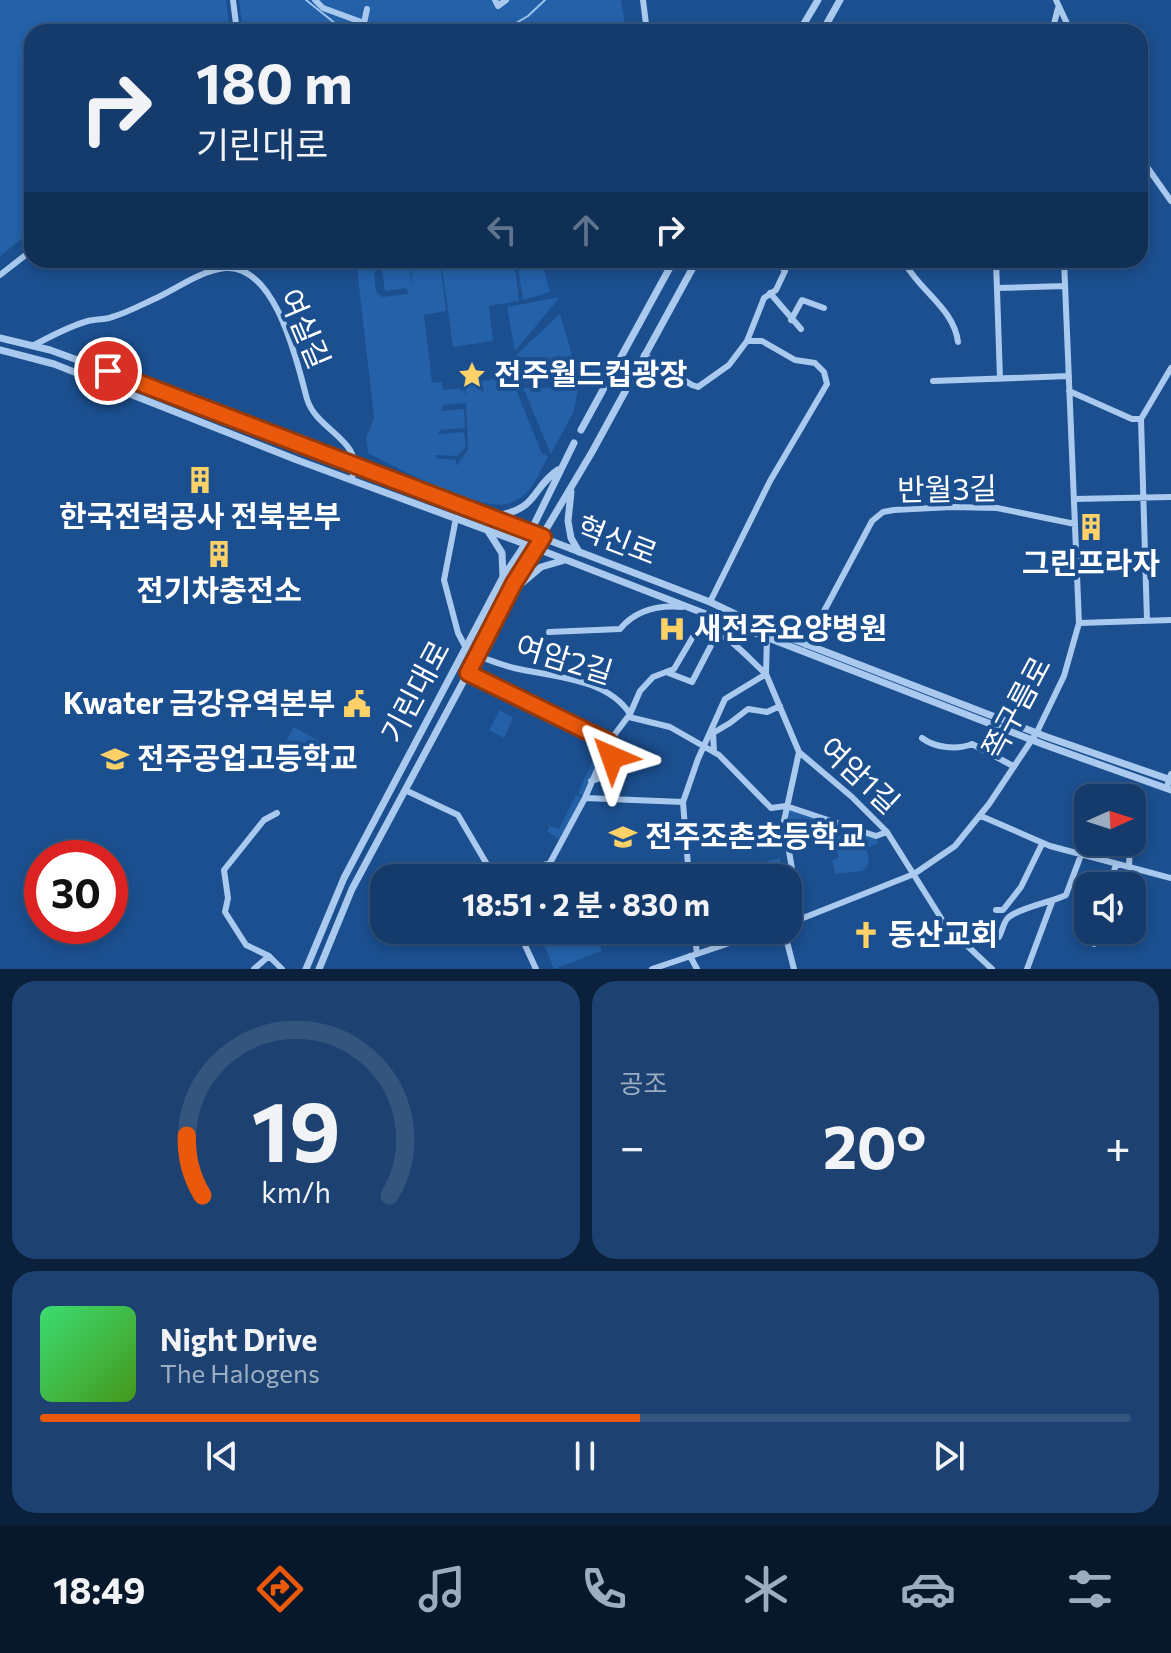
<!DOCTYPE html>
<html lang="ko">
<meta charset="utf-8">
<style>
body{margin:0;font-family:Commissioner,"Noto Sans KR",sans-serif;background:#1d4271;color:#f1f3f6;height:100vh;display:flex;flex-direction:column;font-size:30px;white-space:nowrap}
*{box-sizing:border-box;margin:0}
p{font-size:26px;color:#9dadc1}
.icon{flex:none;width:44px;height:44px;fill:none;stroke:currentColor;stroke-width:2;stroke-linecap:round;stroke-linejoin:round}
.map{position:relative;height:969px;overflow:hidden}
.details{display:flex;flex-direction:column;gap:12px;padding:12px;background:#0b203b;flex:1}
.details>*{flex:none}
.guide{position:absolute;left:24px;top:24px;width:1124px;height:244px;border-radius:24px;box-shadow:0 4px 12px #0003,0 0 0 2px #33557e;background:#143b6b;color:#f1f3f6;overflow:hidden}
.needle{width:52px;rotate:87deg}
.controls{position:absolute;left:1074px;top:784px;display:grid;gap:16px}
.controls a{display:grid;place-items:center;width:72px;height:72px;border-radius:16px;background:#143b6b;box-shadow:0 4px 12px #0003,0 0 0 2px #33557e;font-size:40px}
.speed{position:absolute;left:24px;top:840px;display:flex;gap:16px;font-size:40px;font-weight:700;text-align:center}
.speed>*{display:grid;place-content:center;width:104px;height:104px;border-radius:50%;background:#143b6b;box-shadow:0 4px 12px #0003,0 0 0 2px #33557e;line-height:1}
.speed .limit{border:12px solid #d22;background:#fff;color:#111}
.pin{position:absolute;display:grid;place-items:center;width:68px;height:68px;color:#fff;margin:-34px;border:4px solid #fff;border-radius:50%;box-shadow:0 2px 8px #0007}
.me{position:absolute;width:88px;margin:-44px;rotate:317deg;stroke-linejoin:round;filter:drop-shadow(0 0 6px #0008)}
.turn{display:flex;align-items:center;gap:28px;height:168px;padding:0 40px;font-size:36px}
.turn .icon{width:104px;height:104px;stroke-width:2.5}
.turn b{display:block;font-size:56px;line-height:68px}
.lanes{display:flex;align-items:center;height:76px;padding:0 40px;background:#0003;justify-content:center;gap:40px;direction:ltr}
.lanes .off{opacity:.35}
.big{font-size:60px;font-weight:700;line-height:1.1}
.details .card{flex:1;display:flex;flex-direction:column;justify-content:center;gap:12px;min-width:0;padding:0 28px;border-radius:24px;background:#1d4271}
.details .dial{align-items:center;gap:0}
.dial svg{height:208px;overflow:visible;fill:none;stroke:#33557e;stroke-width:7;stroke-linecap:round;text-anchor:middle}
.dial text{fill:#f1f3f6;stroke:none}
.song{display:flex;align-items:center;gap:24px}
.cover{width:96px;height:96px;border-radius:12px;background:linear-gradient(135deg,hsl(140 70% 55%),hsl(100 70% 35%))}
.played{height:8px;border-radius:4px;background:linear-gradient(90deg,#ea580c 55%,#33557e 55%)}
.keys{display:flex;justify-content:space-around;direction:ltr}
.heat{display:flex;justify-content:space-between;align-items:center;font-size:44px;direction:ltr}
.details .tiles{flex:1;display:grid;gap:12px;grid-template-columns:1fr 1fr}
.card:last-child{grid-column:span 2}
.trip{position:absolute;left:370px;top:864px;width:432px;height:80px;border-radius:24px;background:#143b6b;box-shadow:0 4px 12px #0003,0 0 0 2px #33557e;font-weight:700;line-height:80px;text-align:center}
.menu{display:flex;height:128px;justify-content:space-around;align-items:center;background:#08182b;color:#9dadc1}
.menu .icon{width:56px;height:56px}
.menu .active{color:#ea580c}
.menu b{font-size:36px;color:#f1f3f6}
.map>svg:first-child{display:block}
.green{fill:#2461a8;fill-rule:evenodd}
.lines{fill:none;stroke-linecap:round;stroke-linejoin:round}
.stream{stroke:#9cc4f0;stroke-width:2}
.minor{stroke:#a9c9ee;stroke-width:6}
.tertiary{stroke:#a9c9ee;stroke-width:7}
.route-casing{stroke:#983908;stroke-width:20}
.route{stroke:#ea580c;stroke-width:14}
.labels{text-anchor:middle;stroke-width:8;stroke-linejoin:round;paint-order:stroke}
.street-label{font-size:30px;fill:#fff;stroke:#1b4f8f}
.poi-label{font-size:30px;font-weight:bold;fill:#fff;stroke:#1b4f8f;text-anchor:start}
</style>
<div class="map">
<svg width="1171" height="969" viewBox="0 0 1171 969">
<rect width="100%" height="100%" fill="#1b4f8f"/>
<path class="green" d="M0 0H226L230 32H32V231L0 256Z
M239 0H621L626 32H243Z
M356 260H396L383 262 374 273 376 291 382 297 408 294 407 288 385 291 382 268 409 265 412 288 411 260H440L446 311 424 315 432 383 442 382 443 390 464 388 466 398V383L511 377 542 454 548 456C539 474 532 495 511 503 484 514 395 467 368 453L366 438 374 418ZM466 403 468 450 456 466V460L436 458 435 455 457 456 466 447 464 432 438 434 440 430 465 428 464 409 442 411 443 405Z
M441 260H514L519 301 489 306 493 341 453 347Z
M517 260H541L550 292 523 300Z
M560 297 521 344 515 351 507 307Z
M560 314 580 382 522 383 515 356Z
M523 388H578L574 411 551 454Z
M500 710 513 718 504 738 489 730Z
M294 727 330 747 319 766 282 748Z
M602 740 607 743 583 796 578 793Z
M576 795 582 798 559 839 547 831 550 826 559 829Z
M786 807 836 826 876 837 878 843 866 849 869 856 868 865 862 871 835 874 832 860 838 858 836 827 802 820 797 831 786 830Z
M780 858 781 873 771 878H757L763 870 762 863Z
M538 930H594L602 951 554 969Z"/>
<g class="lines">
<path class="stream" d="M306 0 346 32
M501 32 528 16 545 0"/>
<path class="minor" d="M233 0 237 32
M315 0 323 8 364 23 367 9
M495 0 498 6 506 0
M643 0 647 32
M1056 0 1071 32
M1052 32 1058 8
M1140 157 1171 201
M903 260C918 290 954 308 958 342
M996 260 1000 379
M0 275 32 250
M997 288 1065 286
M770 293 801 329
M791 320 802 300 824 308
M32 346C50 337 69 326 88 321 96 319 105 320 112 317 126 313 139 306 152 300 175 290 199 271 225 268 276 264 297 362 307 399 317 432 365 439 352 478
M644 355 692 385 698 387 729 365 747 341 764 298 776 290 785 271 776 260
M933 381 1069 376
M1069 391 1132 419H1141L1171 368
M1141 419 1147 620
M1074 499 1171 497
M456 518 444 580 458 633 466 648
M710 602 770 481 827 384 824 372 815 363 795 360 762 341H747
M1079 623 1171 620
M549 632 620 629C635 611 658 605 682 607
M767 636 766 674 799 752 852 797 887 832 946 926 992 969
M806 645 872 521 883 512 894 510 952 507 997 508 1075 524
M477 656C490 660 502 665 514 668 553 677 607 678 630 714L609 742 585 798 550 863 500 878
M666 672 692 682 717 634
M468 673 609 742
M630 714 640 691 653 677 674 669 694 635 700 628C725 629 749 659 766 674L725 699 698 759 683 802 689 878
M629 717 670 727 719 755 771 808 786 806 876 836 887 832
M922 738C935 748 957 750 972 744L1013 766
M714 752 713 733 730 723 748 709 767 712 780 706
M591 781C610 777 616 762 607 745
M1167 787 1171 774
M405 790 458 815 495 878
M585 798 683 802
M981 816 1050 846 1171 878
M1132 826 1140 822
M1129 867 1130 842
M1110 886 1116 864
M996 910H1003L1021 887 1042 844
M796 921 793 875 784 821 799 752
M788 924 914 874 955 846 989 804 1037 732 1064 676 1079 623 1064 260
M518 930 536 969
M694 930 697 954
M784 930 794 969
M999 937C1002 932 1003 924 1007 919 1015 909 1052 902 1066 895L1081 855
M1094 944 1098 930
M269 956 246 945 225 912 228 898 224 870 264 820 277 813
M690 956 697 969
M254 969 269 956 282 969
M652 969 768 930
M1027 969 1052 902"/>
<path class="tertiary" d="M799 32 818 0
M822 32 840 0
M0 338 50 350 108 371 710 602 769 630 1047 737 1171 780
M0 350 54 364 297 460 525 544 1045 745 1171 790
M581 430 674 260
M571 492 568 521 571 538 579 552
M494 516C539 510 530 489 558 470
M488 531 502 553 503 577
M514 583H522L541 567 565 560
M306 969 344 878 503 577 522 549 574 443
M319 969 352 889 477 656 514 583 592 452 697 260"/>
</g>
<g class="lines">
<g class="route-casing">
<path id="route" d="M108 371 543 537 514 583 468 673 609 742 607 745 612 757"/>
</g>
<use href="#route" class="route"/>
</g>
<defs>
<g id="sight-bare" transform="scale(2.16)"><path d="M0-6L1.8-2.2L6-1.7L2.9 1.2L3.7 5.4L0 3.3L-3.7 5.4L-2.9 1.2L-6-1.7L-1.8-2.2Z" fill="#ffd166" stroke="#1b4f8f" stroke-width="2.5" paint-order="stroke"/></g>
<g id="building-bare" transform="scale(2.16)"><path d="M-4-6H4V6H1V3H-1V6H-4ZM-2.5-4.3h1.7v1.8h-1.7ZM.8-4.3h1.7v1.8H.8ZM-2.5-1h1.7V.8h-1.7ZM.8-1h1.7V.8H.8Z" fill="#ffd166" stroke="#1b4f8f" stroke-width="2.5" paint-order="stroke"/></g>
<g id="hospital-bare" transform="scale(2.16)"><path d="M-5-5h3v3.5h4V-5h3V5h-3V1.5h-4V5h-3Z" fill="#ffd166" stroke="#1b4f8f" stroke-width="2.5" paint-order="stroke"/></g>
<g id="civic-bare" transform="scale(2.16)"><path d="M-.6-6.5H3V-4.5H.6V-3L4-1V1h2V6H-6V1h2V-1L-.6-3ZM-1.2 2.5V6h2.4V2.5Z" fill="#ffd166" stroke="#1b4f8f" stroke-width="2.5" paint-order="stroke"/></g>
<g id="school-bare" transform="scale(2.16)"><path d="M0-5L7-2L0 1L-7-2ZM-4 1L0 2.5L4 1V4Q0 6-4 4Z" fill="#ffd166" stroke="#1b4f8f" stroke-width="2.5" paint-order="stroke"/></g>
<g id="church-bare" transform="scale(2.16)"><path d="M-1.2-6h2.4v3.5h3.3v2.4h-3.3V6h-2.4V-.1h-3.3v-2.4h3.3Z" fill="#ffd166" stroke="#1b4f8f" stroke-width="2.5" paint-order="stroke"/></g>
</defs>
<g fill-rule="evenodd">
<use href="#sight-bare" x="472" y="375"/>
<use href="#building-bare" x="200" y="480"/>
<use href="#building-bare" x="1091" y="527"/>
<use href="#building-bare" x="219" y="554"/>
<use href="#hospital-bare" x="672" y="629"/>
<use href="#civic-bare" x="357" y="704"/>
<use href="#school-bare" x="115" y="759"/>
<use href="#school-bare" x="623" y="837"/>
<use href="#church-bare" x="866" y="935"/>
</g>
<g class="labels">
<g class="street-label">
<text transform="translate(304 329) rotate(67)" y="10">여실길</text>
<text transform="translate(947 490) rotate(-1)" y="10">반월3길</text>
<text transform="translate(617 541) rotate(21)" y="10">혁신로</text>
<text transform="translate(564 660) rotate(17)" y="10">여암2길</text>
<text transform="translate(416 692) rotate(-62)" y="10">기린대로</text>
<text transform="translate(1017 708) rotate(-62)" y="10">쪽구름로</text>
<text transform="translate(859 776) rotate(43)" y="10">여암1길</text>
</g>
<g class="poi-label">
<text x="494" y="385">전주월드컵광장</text>
<text x="200" y="527" text-anchor="middle">한국전력공사 전북본부</text>
<text x="1091" y="574" text-anchor="middle">그린프라자</text>
<text x="219" y="601" text-anchor="middle">전기차충전소</text>
<text x="694" y="639">새전주요양병원</text>
<text x="335" y="714" text-anchor="end">Kwater 금강유역본부</text>
<text x="137" y="769">전주공업고등학교</text>
<text x="645" y="847">전주조촌초등학교</text>
<text x="888" y="945">동산교회</text>
</g>
</g>
</svg>
<div class="controls">
<a><svg class="needle" viewBox="-14 -14 28 28"><path d="M0-13l5 13h-10z" fill="#e53935"/><path d="M0 13l5-13h-10z" fill="#9dadc1"/></svg></a>
<a><svg class="icon" aria-label="sound" viewBox="0 0 24 24"><path d="M4 9h4l5-4v14l-5-4H4zM17 9q2 3 0 6"/></svg></a>
</div>
<div class="speed"><div class="limit">30</div></div>
<div class="pin" style="left:108px;top:371px;background:#d93025"><svg class="icon" aria-label="arrive" viewBox="0 0 24 24"><path d="M6 21V4h12l-3 4 3 4H6"/></svg></div>
<svg class="me" style="left:612px;top:757px" viewBox="-20 -20 40 40"><path d="M0-17L14 15 0 8-14 15z" fill="#ea580c" stroke="#fff" stroke-width="4"/></svg>
<div class="trip">18:51 · 2 분 · 830 m</div>
<div class="guide">
<div class="turn"><svg class="icon" aria-label="right" viewBox="0 0 24 24"><path d="M7 20v-9h11M14 6l5 5-5 5"/></svg><div><b>180 m</b>기린대로</div></div>
<div class="lanes"><svg class="icon off" aria-label="left" viewBox="0 0 24 24"><path d="M17 20v-9H6M10 6l-5 5 5 5"/></svg><svg class="icon off" aria-label="ahead" viewBox="0 0 24 24"><path d="M12 20V5M6 11l6-6 6 6"/></svg><svg class="icon" aria-label="right" viewBox="0 0 24 24"><path d="M7 20v-9h11M14 6l5 5-5 5"/></svg></div>
</div>
</div>
<section class="details">
<div class="tiles">
<div class="card dial"><svg viewBox="0 0 100 80">
<path d="M14 69A42 42 0 1 1 86 69"/>
<path d="M14 69A42 42 0 0 1 8 46" stroke="#ea580c"/>
<text x="50" y="56" font-size="32" font-weight="700">19</text>
<text x="50" y="72" font-size="11">km/h</text>
</svg></div>
<div class="card"><p>공조</p>
<div class="heat"><a>−</a><b class="big">20°</b><a>+</a></div>
</div>
<div class="card">
<div class="song"><i class="cover"></i><div><b>Night Drive</b><p>The Halogens</p></div></div>
<div class="played"></div>
<div class="keys"><svg class="icon" aria-label="previous" viewBox="0 0 24 24"><path d="M18 5L8 12l10 7zM5 5v14"/></svg><svg class="icon" aria-label="pause" viewBox="0 0 24 24"><path d="M8 5v14M16 5v14"/></svg><svg class="icon" aria-label="next" viewBox="0 0 24 24"><path d="M6 5l10 7-10 7zM19 5v14"/></svg></div>
</div>
</div>
</section>
<nav class="menu">
<b>18:49</b>
<svg class="icon active" aria-label="directions" viewBox="0 0 24 24"><path d="M12 3l9 9-9 9-9-9zM9 14v-3h6M13 9l2 2-2 2"/></svg>
<svg class="icon" aria-label="music" viewBox="0 0 24 24"><path d="M9 18V5l10-2v13"/><circle cx="6" cy="18" r="3"/><circle cx="16" cy="16" r="3"/></svg>
<svg class="icon" aria-label="phone" viewBox="0 0 24 24"><path d="M5 4h4l2 5-3 2q2 4 5 5l2-3 5 2v4C11 20 4 13 5 4z"/></svg>
<svg class="icon" aria-label="climate" viewBox="0 0 24 24"><path d="M12 3v18M4 7l16 10M4 17L20 7"/></svg>
<svg class="icon" aria-label="car" viewBox="0 0 24 24"><path d="M5 17H2v-5l4-1 3-4h7l3 4 3 1v5h-3M9 17h6M6 11h13"/><circle cx="7" cy="17" r="2"/><circle cx="17" cy="17" r="2"/></svg>
<svg class="icon" aria-label="filters" viewBox="0 0 24 24"><path d="M4 7h16M4 17h16"/><circle cx="9" cy="7" r="2"/><circle cx="15" cy="17" r="2"/></svg>
</nav>
